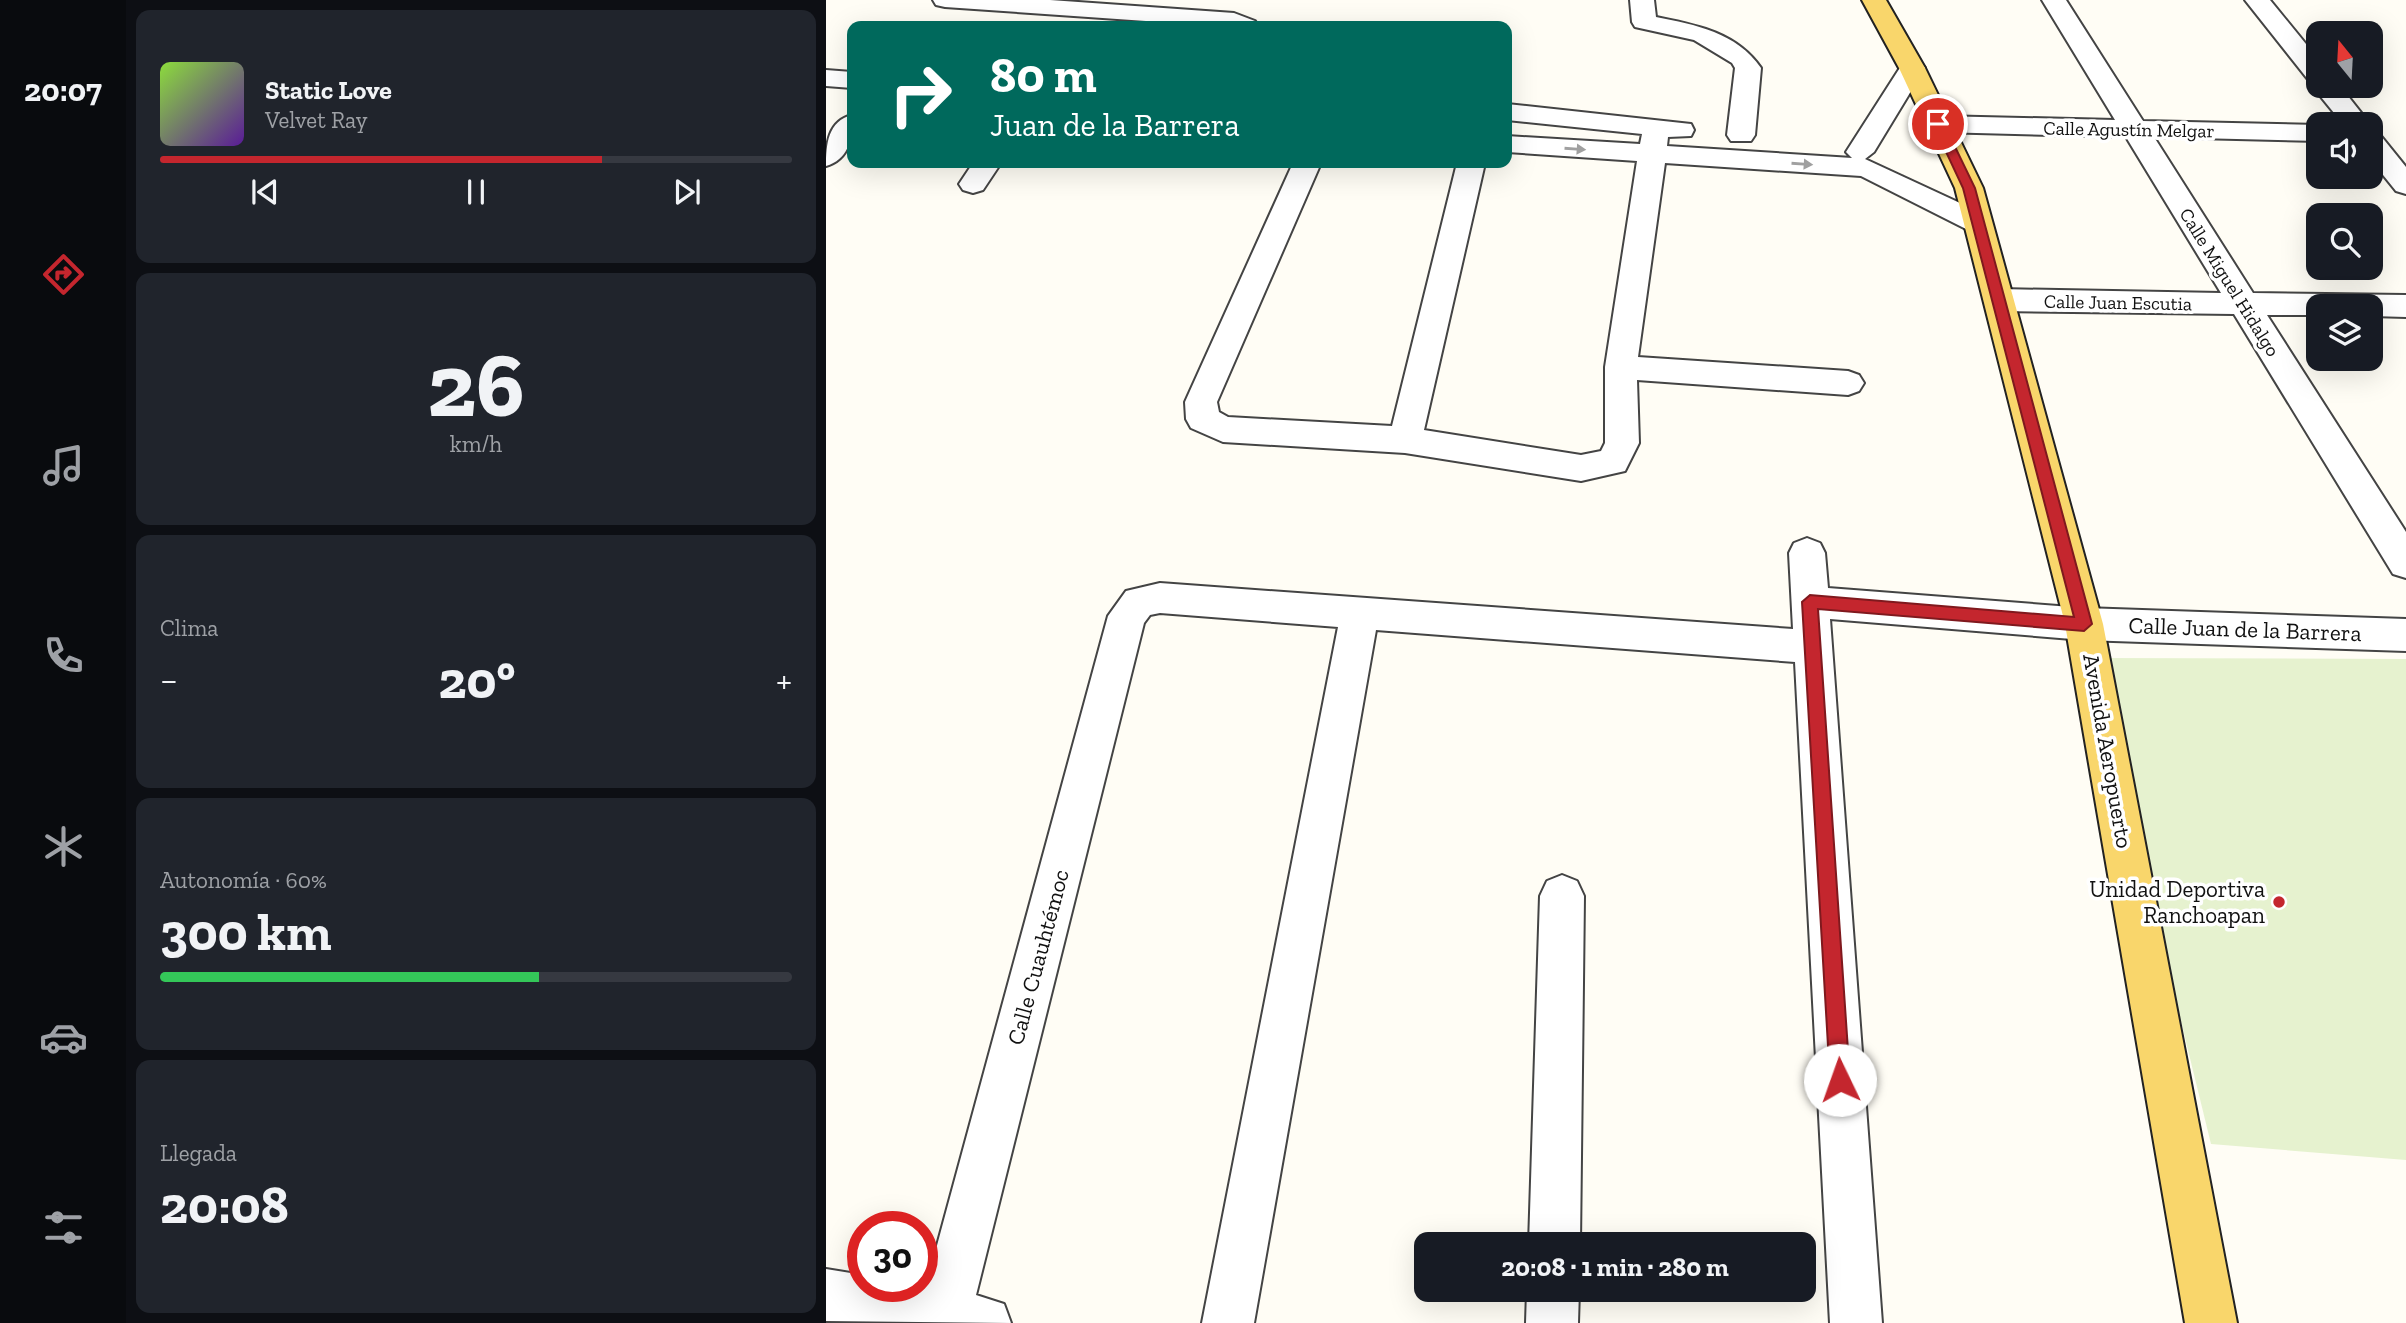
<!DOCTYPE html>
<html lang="es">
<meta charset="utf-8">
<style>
body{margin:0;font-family:"Zilla Slab",serif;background:#20242c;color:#f1f3f6;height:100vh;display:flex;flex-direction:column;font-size:26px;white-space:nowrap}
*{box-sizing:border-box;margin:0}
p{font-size:23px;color:#9ea1a6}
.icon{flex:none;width:38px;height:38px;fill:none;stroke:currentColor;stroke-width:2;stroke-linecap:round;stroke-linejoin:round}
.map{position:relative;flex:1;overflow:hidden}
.panel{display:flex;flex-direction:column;gap:10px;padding:10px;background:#0d0f14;width:700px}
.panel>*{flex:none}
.top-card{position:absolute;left:21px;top:21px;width:665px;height:147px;border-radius:14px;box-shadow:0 7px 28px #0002;background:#00695c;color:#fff;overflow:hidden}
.needle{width:46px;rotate:342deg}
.controls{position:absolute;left:1480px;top:21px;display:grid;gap:14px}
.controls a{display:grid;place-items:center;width:77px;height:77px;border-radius:14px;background:#171b24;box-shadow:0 7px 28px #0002;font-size:35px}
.speed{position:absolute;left:21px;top:1211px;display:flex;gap:14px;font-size:35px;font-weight:700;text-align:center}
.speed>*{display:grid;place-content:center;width:91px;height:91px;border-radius:50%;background:#171b24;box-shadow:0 7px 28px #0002;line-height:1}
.speed .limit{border:10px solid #d22;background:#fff;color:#111}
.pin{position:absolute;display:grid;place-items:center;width:60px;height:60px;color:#fff;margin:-30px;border:4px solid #fff;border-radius:50%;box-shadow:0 2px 7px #0007}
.me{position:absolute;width:77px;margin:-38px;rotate:357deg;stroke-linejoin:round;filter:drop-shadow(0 0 5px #0008)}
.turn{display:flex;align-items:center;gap:24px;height:147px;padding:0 28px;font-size:32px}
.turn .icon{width:91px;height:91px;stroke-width:2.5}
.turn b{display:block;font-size:49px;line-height:60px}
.big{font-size:52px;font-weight:700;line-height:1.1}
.panel .card{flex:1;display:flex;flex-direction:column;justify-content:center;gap:10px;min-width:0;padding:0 24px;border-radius:14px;background:#20242c}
.panel .dial{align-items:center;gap:0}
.dial b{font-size:91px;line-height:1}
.song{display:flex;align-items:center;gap:21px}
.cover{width:84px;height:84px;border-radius:10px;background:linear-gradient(135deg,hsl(90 70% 55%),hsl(270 70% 35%))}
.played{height:7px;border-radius:4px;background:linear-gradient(90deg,#c4262e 70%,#363941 70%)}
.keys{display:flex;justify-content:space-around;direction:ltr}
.heat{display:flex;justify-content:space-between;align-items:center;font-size:38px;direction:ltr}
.charge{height:10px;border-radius:5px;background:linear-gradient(90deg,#34c759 60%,#363941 0)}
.trip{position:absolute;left:588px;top:1232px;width:402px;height:70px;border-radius:14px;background:#171b24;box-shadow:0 7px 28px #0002;font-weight:700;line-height:70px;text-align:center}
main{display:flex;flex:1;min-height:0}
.tab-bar{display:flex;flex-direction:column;width:126px;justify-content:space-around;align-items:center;background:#090b0e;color:#9ea1a6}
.tab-bar .icon{width:49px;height:49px}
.tab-bar .active{color:#c4262e}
.tab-bar b{font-size:32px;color:#f1f3f6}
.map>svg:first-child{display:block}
.pitch{fill:#e6f2cf}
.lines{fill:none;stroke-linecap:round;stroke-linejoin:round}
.minor-casing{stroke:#444;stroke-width:4}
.major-casing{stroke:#222;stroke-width:4}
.minor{fill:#fff;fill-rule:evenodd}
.major{fill:#f9d66b;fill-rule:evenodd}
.oneway{fill:#a0a0a0}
.route{fill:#c4262e;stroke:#7f191e;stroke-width:2}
.poi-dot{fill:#c4262e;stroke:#fff;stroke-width:2.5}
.labels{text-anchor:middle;stroke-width:7;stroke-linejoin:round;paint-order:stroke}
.far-street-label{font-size:19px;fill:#111;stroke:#fff}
.street-label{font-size:23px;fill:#111;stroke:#fff}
.poi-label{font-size:23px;fill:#111;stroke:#fff;text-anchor:end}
</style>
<main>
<nav class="tab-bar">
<b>20:07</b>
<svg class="icon active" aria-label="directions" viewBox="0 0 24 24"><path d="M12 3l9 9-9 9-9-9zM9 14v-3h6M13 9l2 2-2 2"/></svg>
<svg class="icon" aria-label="music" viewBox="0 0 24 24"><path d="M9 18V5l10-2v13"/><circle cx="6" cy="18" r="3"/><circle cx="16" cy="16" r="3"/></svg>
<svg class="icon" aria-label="phone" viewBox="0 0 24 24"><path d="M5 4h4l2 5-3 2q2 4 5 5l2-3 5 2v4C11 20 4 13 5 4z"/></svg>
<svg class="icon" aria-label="climate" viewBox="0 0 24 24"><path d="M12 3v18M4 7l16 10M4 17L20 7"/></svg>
<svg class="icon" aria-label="car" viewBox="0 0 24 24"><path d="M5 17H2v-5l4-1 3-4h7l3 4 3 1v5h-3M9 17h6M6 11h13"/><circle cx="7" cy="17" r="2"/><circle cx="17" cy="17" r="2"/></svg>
<svg class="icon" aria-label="filters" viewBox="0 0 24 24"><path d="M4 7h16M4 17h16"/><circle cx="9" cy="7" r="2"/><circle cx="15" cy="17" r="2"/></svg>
</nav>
<section class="panel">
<div class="card">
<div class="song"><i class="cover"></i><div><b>Static Love</b><p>Velvet Ray</p></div></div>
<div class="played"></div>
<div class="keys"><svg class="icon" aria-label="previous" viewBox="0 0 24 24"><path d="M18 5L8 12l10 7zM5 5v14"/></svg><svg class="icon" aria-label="pause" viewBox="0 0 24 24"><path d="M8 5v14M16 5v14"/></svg><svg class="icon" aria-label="next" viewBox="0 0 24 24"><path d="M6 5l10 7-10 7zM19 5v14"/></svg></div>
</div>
<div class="card dial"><b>26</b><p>km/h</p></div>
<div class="card"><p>Clima</p>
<div class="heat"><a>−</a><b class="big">20°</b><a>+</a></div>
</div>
<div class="card"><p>Autonomía · 60%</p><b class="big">300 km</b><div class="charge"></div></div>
<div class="card"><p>Llegada</p><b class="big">20:08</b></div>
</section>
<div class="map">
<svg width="1580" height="1323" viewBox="0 0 1580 1323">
<rect width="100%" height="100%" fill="#fffdf5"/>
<path class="pitch" d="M1266 658 1580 659V1160L1385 1144Z"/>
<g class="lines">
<g class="minor-casing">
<path id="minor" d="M107 0H224L408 13 429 21 432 26H392L119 7 110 5Z
M804 0H828L830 17C870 25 910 32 935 68L929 135 925 141H905L901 135 909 68 906 63 868 40 809 27 806 22Z
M1216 0H1240L1317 121 1493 125V141L1328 137 1427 293 1580 295V317L1545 316V306H1493V315H1441L1580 532V578L1567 574 1408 314 1173 311 1162 307 1158 300 1162 293 1173 289 1395 293 1300 137 1112 132 1103 130 1099 124 1103 118 1112 116 1289 120Z
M1419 0H1444L1493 60V86H1514L1544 124H1517L1491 92 1489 84 1484 82Z
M1086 60 1095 63 1099 68 1048 152 1039 159 1162 216 1166 223 1162 230 1152 232 1142 230 1035 176 839 163 812 357 1022 371 1033 375 1038 383 1033 391 1022 395 811 380 813 443 799 471 755 481 579 453 397 442 365 428 360 419 359 402 467 163H495L391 402 393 412 402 417 566 426 631 163H659L598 430 755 455 775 451 779 443V367L811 161 681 152V136L814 144 816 134 681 120V104L865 124 868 130 865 136 842 137 841 146 1026 158 1020 152 1077 63Z
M0 70 26 72V88L0 86Z
M26 115C27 136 24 159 0 166 0 144 2 121 26 115Z
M1545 134 1555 136 1580 167V194L1570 191 1545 160Z
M147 163H175L157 190 147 193 137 190 133 184Z
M981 538 994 543 999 553 1002 588 1258 608 1580 619V651L1258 640 1004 619 1056 1323H1004L969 662 550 630 428 1323H376L512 627 334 613 324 615 318 623 150 1295 178 1304 185 1323 0 1321V1269L37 1275V1286H100L282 616 300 591 334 583 967 629 963 553 968 543Z
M736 875 751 881 758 896 754 1244H703L714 896 721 881Z
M701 1290H753L752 1323H700Z"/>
</g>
<g class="major-casing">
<path id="major" d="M1036 0H1060L1099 68 1157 188 1277 624 1411 1323H1359L1239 624 1129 188 1073 68Z"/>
</g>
<use href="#minor" class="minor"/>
<use href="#major" class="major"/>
</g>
<defs><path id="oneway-solid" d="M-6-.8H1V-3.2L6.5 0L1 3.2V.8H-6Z" transform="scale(1.75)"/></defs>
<g class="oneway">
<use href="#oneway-solid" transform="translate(749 149) rotate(4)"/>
<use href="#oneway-solid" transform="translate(976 164) rotate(4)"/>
</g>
<path class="route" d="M1112 121 1118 124 1149 188 1266 624 1258 631 992 609 1024 1080 1021 1087 1014 1089 1007 1087 1004 1080 976 602 984 595 1248 617 1137 188 1107 124Z"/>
<circle class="poi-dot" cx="1453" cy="902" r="7"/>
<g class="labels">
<g class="far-street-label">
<text transform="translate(1303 129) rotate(1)" y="7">Calle Agustín Melgar</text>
<text transform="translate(1404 282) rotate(58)" y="7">Calle Miguel Hidalgo</text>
<text transform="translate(1292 302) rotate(1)" y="7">Calle Juan Escutia</text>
</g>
<g class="street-label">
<text transform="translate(1419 629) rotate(2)" y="8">Calle Juan de la Barrera</text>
<text transform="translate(1282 751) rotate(80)" y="8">Avenida Aeropuerto</text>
<text transform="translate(212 957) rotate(-75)" y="8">Calle Cuauhtémoc</text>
</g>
<g class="poi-label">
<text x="1439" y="897">Unidad Deportiva<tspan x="1439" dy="26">Ranchoapan</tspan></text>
</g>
</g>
</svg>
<div class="controls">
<a><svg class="needle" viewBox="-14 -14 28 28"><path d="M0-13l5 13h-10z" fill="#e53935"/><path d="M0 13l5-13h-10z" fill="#9ea1a6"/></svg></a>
<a><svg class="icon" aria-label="sound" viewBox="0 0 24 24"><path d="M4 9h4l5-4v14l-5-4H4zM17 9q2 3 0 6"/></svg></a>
<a><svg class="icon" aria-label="search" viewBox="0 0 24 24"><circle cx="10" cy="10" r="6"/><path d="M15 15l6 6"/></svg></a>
<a><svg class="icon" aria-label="layers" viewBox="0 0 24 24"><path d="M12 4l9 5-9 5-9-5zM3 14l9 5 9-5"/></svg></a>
</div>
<div class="speed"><div class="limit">30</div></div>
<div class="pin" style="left:1112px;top:124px;background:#d93025"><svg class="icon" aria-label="arrive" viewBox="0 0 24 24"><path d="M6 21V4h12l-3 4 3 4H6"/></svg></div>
<svg class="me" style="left:1014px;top:1080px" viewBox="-20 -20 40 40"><circle r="19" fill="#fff"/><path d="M0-13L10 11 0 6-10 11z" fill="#c4262e"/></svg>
<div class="trip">20:08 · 1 min · 280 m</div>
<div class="top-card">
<div class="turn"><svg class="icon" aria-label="right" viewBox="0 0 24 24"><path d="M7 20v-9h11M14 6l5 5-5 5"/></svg><div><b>80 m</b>Juan de la Barrera</div></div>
</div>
</div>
</main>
